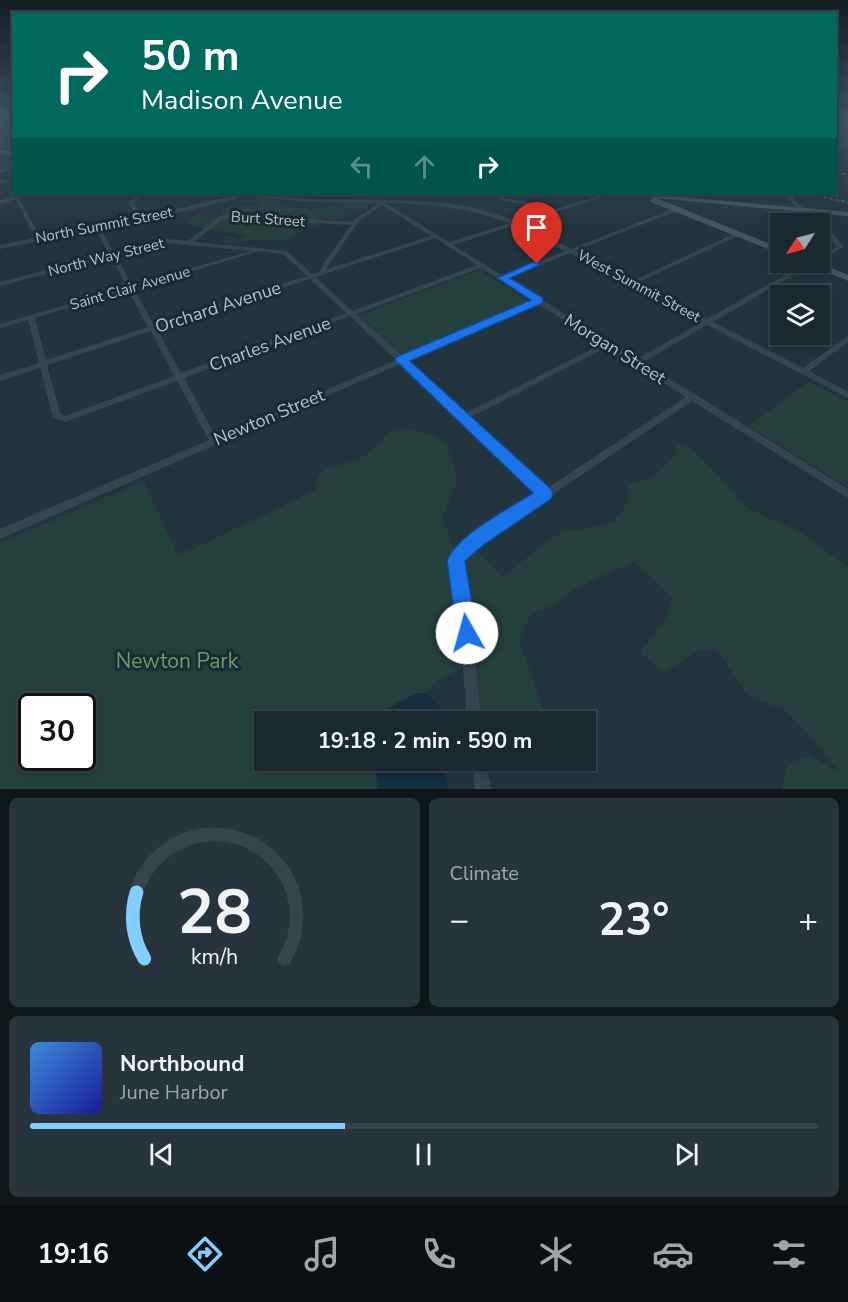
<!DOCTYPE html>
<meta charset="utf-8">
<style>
body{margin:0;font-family:"Nunito Sans",sans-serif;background:#27343b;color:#f1f3f6;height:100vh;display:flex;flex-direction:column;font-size:22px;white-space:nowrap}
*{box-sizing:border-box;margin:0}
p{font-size:20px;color:#9fa6aa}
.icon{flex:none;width:33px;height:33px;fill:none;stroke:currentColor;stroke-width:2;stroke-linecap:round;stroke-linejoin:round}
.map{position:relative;height:789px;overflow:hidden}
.drawer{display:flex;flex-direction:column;gap:9px;padding:9px;background:#0e161a;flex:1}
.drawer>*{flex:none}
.top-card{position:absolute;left:12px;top:12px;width:825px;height:183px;border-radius:0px;box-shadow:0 3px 9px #0003,0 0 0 2px #38444b;background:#00695c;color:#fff;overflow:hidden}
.needle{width:39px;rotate:234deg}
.buttons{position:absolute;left:770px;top:213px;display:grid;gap:12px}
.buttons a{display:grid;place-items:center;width:60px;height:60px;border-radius:0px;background:#1a282f;box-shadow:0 3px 9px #0003,0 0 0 2px #38444b;font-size:30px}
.speed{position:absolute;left:18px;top:693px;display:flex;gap:12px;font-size:30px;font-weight:700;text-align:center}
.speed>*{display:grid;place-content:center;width:78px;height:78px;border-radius:50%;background:#1a282f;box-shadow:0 3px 9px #0003,0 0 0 2px #38444b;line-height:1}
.speed .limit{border:3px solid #111;border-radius:9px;background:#fff;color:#111}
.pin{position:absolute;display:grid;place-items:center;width:51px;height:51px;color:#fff;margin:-62px -26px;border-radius:50% 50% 50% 0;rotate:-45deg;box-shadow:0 0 6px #0007}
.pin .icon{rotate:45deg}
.me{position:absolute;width:66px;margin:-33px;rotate:353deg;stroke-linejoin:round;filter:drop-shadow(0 0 4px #0008)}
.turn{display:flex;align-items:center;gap:21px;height:126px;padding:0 30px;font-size:27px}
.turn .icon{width:78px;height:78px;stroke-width:2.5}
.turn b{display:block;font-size:42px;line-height:51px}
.lanes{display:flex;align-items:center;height:57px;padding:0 30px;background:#0003;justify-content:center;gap:30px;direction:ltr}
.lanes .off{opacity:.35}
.big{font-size:45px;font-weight:700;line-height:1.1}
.drawer .widget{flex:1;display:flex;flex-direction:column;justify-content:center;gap:9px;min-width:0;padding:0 21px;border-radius:9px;background:#27343b}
.drawer .dial{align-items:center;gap:0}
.dial svg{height:156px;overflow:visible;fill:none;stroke:#38444b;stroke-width:7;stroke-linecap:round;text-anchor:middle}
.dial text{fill:#f1f3f6;stroke:none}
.song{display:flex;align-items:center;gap:18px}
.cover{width:72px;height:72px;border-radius:9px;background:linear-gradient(135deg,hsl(210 70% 55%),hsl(240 70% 35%))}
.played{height:6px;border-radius:3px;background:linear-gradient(90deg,#82cfff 40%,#38444b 40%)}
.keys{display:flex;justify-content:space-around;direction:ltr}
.heat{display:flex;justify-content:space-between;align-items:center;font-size:33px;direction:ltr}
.drawer .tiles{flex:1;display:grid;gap:9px;grid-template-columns:1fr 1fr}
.widget:last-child{grid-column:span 2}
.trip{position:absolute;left:254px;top:711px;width:342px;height:60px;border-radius:0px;background:#1a282f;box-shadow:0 3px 9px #0003,0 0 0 2px #38444b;font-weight:700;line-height:60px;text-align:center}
.dock{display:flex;height:96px;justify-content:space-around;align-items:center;background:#0a1013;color:#9fa6aa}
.dock .icon{width:42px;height:42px}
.dock .current{color:#82cfff}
.dock b{font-size:27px;color:#f1f3f6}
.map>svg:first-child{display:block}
.green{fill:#24403d;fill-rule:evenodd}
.water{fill:#142f3e}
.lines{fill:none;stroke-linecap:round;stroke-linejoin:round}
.canal{fill:#142f3e;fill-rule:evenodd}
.river{fill:#142f3e;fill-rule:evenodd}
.minor{fill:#36464f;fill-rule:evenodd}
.tertiary{fill:#36464f;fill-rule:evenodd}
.secondary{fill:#445662;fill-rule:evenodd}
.rail{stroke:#586b76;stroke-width:1.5;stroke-dasharray:3 3;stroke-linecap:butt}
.route{fill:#1a73e8;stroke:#114b97;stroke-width:1.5}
.labels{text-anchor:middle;stroke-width:6;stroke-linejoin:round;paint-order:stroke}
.far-street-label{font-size:15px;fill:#b2c1ca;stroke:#1b2b34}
.street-label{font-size:18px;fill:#b2c1ca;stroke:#1b2b34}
.near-park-label{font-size:21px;fill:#679d68;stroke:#1b2b34}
</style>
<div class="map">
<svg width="848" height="789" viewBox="0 0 848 789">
<rect width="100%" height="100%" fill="#22353f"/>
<path class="green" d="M263 198 281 201 279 207 319 209 341 204 361 203 369 205 367 209 346 208 344 213 346 217 343 219 329 220 318 215 320 227 304 228 291 238 282 241 253 240 225 244 220 241 227 235 241 240 245 235 199 228 188 224 193 216 205 215 210 220 221 214 223 208 257 207 260 203 251 201 233 203 245 199Z
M480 270 529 302 402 356 359 315Z
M809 382 848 402V487L748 426Z
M402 427 437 437 445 443 455 467 456 483 442 518 457 556 471 544 503 577 546 542 564 531 591 528 615 521 628 502 629 484 653 477 676 455V443L688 445 749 509 801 533 848 567V789H782L788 765 809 756 844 775 787 711 748 696 717 650H700L664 672 641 653 667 616 672 597 634 562 578 587 552 606 531 613 519 640 544 712 531 721H474L467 665 435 682 427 693C409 694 384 707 374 721L264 722V760L374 761 378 789H0V543L144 481 178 556 314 491 318 476 323 469C340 465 363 461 376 447 387 436 384 432 402 427ZM32 706H82V758H32Z"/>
<path class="water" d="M417 693H427L441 709 442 721H374L379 714Z
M374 761H445L447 789H378Z"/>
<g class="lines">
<path class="canal" d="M836 160 848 161V163L836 162Z"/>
<path class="river" d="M836 149H848V153H836Z"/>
<path class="minor" d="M0 126 14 127V129L0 128Z
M14 165V168L0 173V170Z
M0 180 14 181V183L0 182Z
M140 194H144L133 202 140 212 137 214 135 213 128 202Z
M242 194 310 199 395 200 446 203 470 207 496 214 516 221 548 211 539 207 500 200 498 197 501 194H505L503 197 504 198 540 204 552 210 605 194H610V195L521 223 571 249 675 208H679V210L575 251 632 281 736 233H740V235L637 283 707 319 808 262H816L713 322 803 368 848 336V342L809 371 848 392V398L707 325 643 362 848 489V498L692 401 480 543 466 554 462 562 471 612 481 722H467L459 612 450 561 458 548 472 537 538 494 400 364 0 539V529L209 440 177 381 65 422 53 417 52 415 40 368 0 381V375L39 363 28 320 0 328V324L127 287 111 257 0 286V282L109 254 94 227 97 225 100 227 114 253 167 239 188 241 218 217 226 214 353 222 355 219 379 203 310 202 240 196V195ZM386 203C429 204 470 208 510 223L449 242ZM382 205 431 236 327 269 328 266 359 221ZM226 218 351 225 322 266 320 272 312 274 287 251 194 242 222 219ZM515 225 565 251 503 276 453 245ZM435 238 477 265 352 311 316 277ZM167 243 251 251 132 285 116 256ZM259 251 283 254 307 276 154 325 134 289ZM570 253 702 322 637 359 507 278ZM481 268 534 301 403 357 356 314ZM310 279 346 313 181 373 157 329ZM128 290 148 327 46 360 35 318ZM538 304 602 344 464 414 407 361ZM350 316 396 360 216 437 184 378ZM151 331 174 376 65 416 60 413 47 365ZM607 347 686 397 546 489 469 418Z
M761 194H772L792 196 803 209 798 210 788 198 763 195Z
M14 196 18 197 42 239 41 240 36 239 14 197Z
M813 209 815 210 843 247 819 261V257L837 247 810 211Z
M472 760H486L491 789H475Z"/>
<path class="tertiary" d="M836 122 848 123V125L836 124Z
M25 194H33L0 204V200Z
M240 194H247L236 199 185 211 0 249V245L185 207Z"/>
<path class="secondary" d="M0 150 14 151V155L0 154Z
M629 194H649L848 212V216L656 198 780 248V254L651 202 650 200 653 198Z
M804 262H817L848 275V281Z"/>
<path class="rail" d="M0 123 14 124
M836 126H848
M836 173 848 174
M806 194 848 202"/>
</g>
<linearGradient id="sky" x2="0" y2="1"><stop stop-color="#131d23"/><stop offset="0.52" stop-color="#3e5163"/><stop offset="1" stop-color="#3e5163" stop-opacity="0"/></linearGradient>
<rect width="848" height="228" fill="url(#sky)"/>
<path class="route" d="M533 262 542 264 510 278 543 298V303L410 361 551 489 553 494 551 499 482 546 465 561 477 633 474 641 467 644 460 641 457 633 447 561C455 536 510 508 533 493L395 360 396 357 531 300 497 278Z"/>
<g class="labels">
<g class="far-street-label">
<text transform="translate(268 219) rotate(4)" y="5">Burt Street</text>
<text transform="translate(104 225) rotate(-11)" y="5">North Summit Street</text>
<text transform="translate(106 257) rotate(-14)" y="5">North Way Street</text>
<text transform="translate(639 286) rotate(28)" y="5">West Summit Street</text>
<text transform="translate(130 288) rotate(-16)" y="5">Saint Clair Avenue</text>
</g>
<g class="street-label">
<text transform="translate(218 307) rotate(-18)" y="6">Orchard Avenue</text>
<text transform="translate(270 344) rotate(-20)" y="6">Charles Avenue</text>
<text transform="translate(615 349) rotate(32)" y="6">Morgan Street</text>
<text transform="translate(269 417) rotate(-23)" y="6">Newton Street</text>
</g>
<g class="near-park-label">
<text x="177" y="668">Newton Park</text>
</g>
</g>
</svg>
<div class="buttons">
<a><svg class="needle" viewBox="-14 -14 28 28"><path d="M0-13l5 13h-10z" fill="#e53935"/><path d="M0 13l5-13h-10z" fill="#9fa6aa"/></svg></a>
<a><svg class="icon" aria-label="layers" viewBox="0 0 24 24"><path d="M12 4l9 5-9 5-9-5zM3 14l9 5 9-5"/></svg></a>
</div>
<div class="speed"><div class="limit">30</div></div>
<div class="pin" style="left:537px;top:264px;background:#d93025"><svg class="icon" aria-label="arrive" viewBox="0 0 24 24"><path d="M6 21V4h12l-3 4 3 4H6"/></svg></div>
<svg class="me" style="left:467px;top:633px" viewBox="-20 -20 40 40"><circle r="19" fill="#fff"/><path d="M0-13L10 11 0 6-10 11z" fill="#1a73e8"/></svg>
<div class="trip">19:18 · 2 min · 590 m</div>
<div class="top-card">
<div class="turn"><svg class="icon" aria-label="right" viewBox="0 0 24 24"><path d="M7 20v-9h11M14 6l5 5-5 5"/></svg><div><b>50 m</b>Madison Avenue</div></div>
<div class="lanes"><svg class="icon off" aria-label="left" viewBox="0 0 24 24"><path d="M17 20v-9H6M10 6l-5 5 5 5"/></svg><svg class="icon off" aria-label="ahead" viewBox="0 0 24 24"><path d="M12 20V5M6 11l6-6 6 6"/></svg><svg class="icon" aria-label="right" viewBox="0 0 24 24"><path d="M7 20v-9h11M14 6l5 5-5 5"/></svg></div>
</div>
</div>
<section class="drawer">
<div class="tiles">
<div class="widget dial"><svg viewBox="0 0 100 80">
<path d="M14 69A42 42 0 1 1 86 69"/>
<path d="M14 69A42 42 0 0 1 10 35" stroke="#82cfff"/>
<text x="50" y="56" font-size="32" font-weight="700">28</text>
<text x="50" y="72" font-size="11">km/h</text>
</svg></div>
<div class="widget"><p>Climate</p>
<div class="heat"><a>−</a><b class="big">23°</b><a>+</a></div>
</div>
<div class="widget">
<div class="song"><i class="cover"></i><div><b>Northbound</b><p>June Harbor</p></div></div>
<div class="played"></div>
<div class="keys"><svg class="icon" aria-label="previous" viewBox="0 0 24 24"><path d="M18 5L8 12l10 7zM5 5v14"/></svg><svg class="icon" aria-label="pause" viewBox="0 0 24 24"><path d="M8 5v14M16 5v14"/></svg><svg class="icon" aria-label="next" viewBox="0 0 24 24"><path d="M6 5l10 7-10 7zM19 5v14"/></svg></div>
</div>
</div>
</section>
<nav class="dock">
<b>19:16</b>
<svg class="icon current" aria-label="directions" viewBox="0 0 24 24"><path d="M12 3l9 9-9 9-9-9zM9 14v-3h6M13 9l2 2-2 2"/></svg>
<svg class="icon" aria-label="music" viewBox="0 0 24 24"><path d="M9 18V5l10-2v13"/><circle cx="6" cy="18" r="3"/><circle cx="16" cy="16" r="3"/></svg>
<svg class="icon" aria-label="phone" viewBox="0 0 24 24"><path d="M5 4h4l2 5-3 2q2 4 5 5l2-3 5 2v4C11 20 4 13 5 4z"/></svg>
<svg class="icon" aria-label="climate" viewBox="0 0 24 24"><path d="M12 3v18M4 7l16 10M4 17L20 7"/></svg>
<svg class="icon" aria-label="car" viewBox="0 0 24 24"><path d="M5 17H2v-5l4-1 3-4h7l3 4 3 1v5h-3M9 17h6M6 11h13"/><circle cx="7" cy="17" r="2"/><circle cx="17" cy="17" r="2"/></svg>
<svg class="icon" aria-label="filters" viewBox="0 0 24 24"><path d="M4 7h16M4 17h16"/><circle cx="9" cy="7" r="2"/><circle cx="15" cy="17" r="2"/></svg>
</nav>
